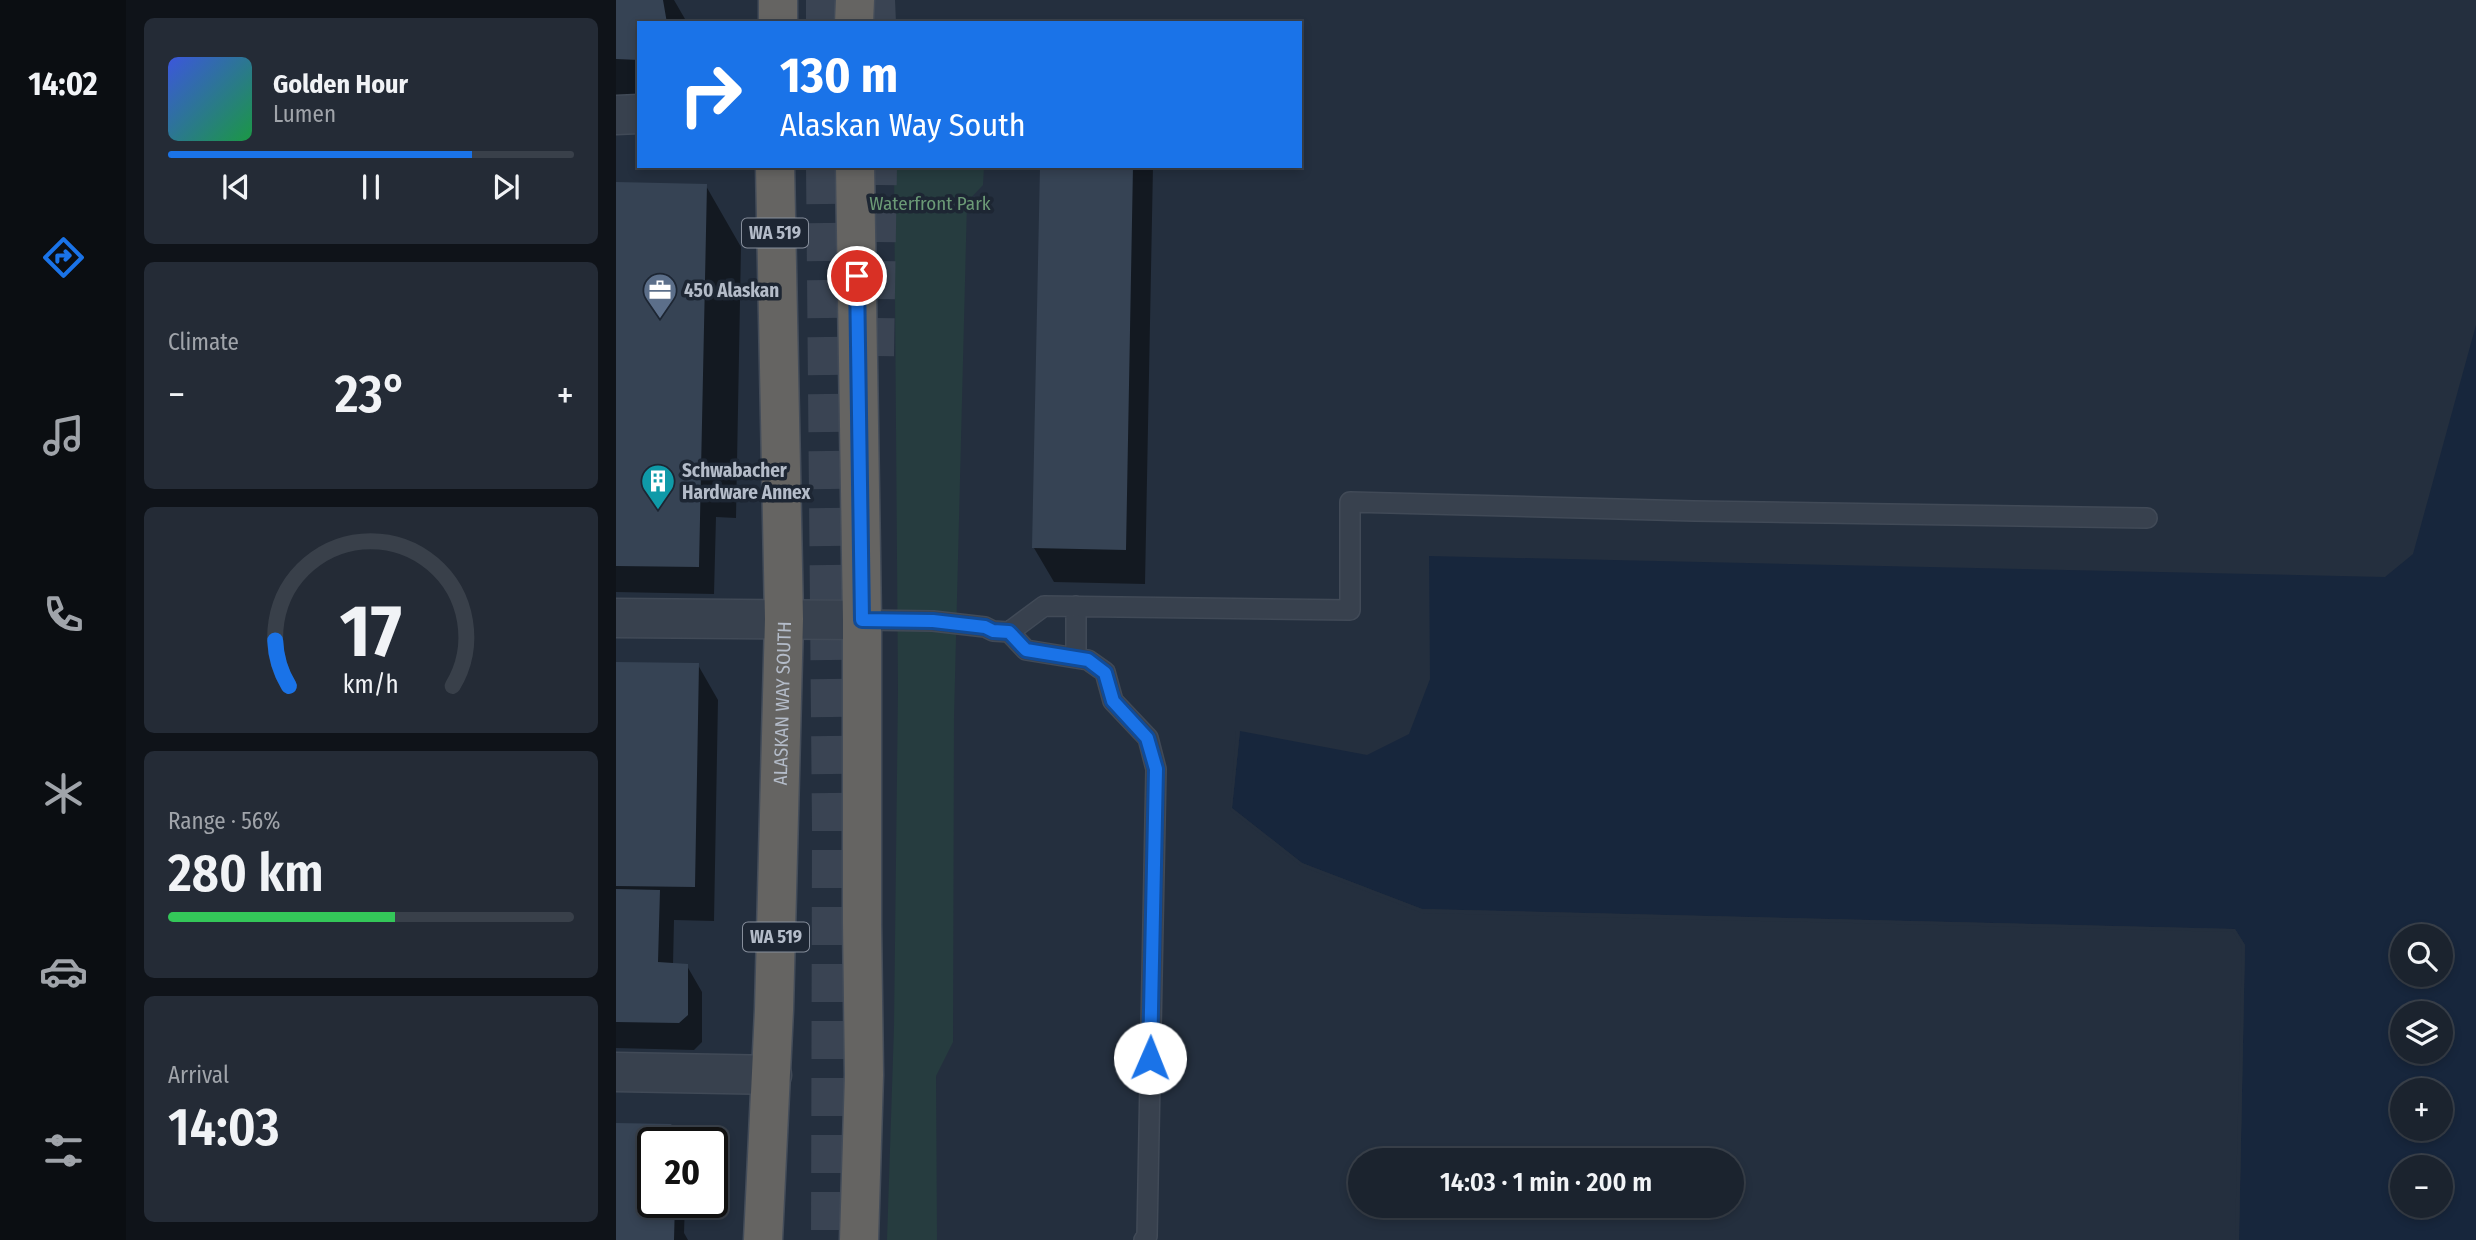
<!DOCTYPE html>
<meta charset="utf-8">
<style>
body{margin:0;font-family:"Fira Sans Condensed",sans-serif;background:#242b36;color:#f1f3f6;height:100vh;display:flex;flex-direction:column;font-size:26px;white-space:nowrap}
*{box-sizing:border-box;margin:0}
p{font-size:23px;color:#a0a4aa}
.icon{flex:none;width:38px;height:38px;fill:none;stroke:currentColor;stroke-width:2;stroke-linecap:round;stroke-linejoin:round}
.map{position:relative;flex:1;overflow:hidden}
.side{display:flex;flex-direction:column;gap:18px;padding:18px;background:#0f1319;width:490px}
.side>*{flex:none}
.hud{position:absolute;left:21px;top:21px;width:665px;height:147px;border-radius:0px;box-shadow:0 4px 10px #0003,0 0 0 2px #39404a;background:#1a73e8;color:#fff;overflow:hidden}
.fabs{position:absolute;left:1774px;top:924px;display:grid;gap:14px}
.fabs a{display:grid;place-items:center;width:63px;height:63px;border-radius:50%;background:#1b232e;box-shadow:0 4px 10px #0003,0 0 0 2px #39404a;font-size:35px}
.speed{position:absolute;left:21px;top:1127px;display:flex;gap:14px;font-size:35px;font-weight:700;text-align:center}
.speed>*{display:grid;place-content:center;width:91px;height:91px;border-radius:50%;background:#1b232e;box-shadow:0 4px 10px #0003,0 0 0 2px #39404a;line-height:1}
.speed .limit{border:4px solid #111;border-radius:10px;background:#fff;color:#111}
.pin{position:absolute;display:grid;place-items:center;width:60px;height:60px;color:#fff;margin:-30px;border:4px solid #fff;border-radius:50%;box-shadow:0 2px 7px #0007}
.me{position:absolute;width:77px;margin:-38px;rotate:1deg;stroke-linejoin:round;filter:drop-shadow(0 0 5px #0008)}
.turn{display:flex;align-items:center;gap:24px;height:147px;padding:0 28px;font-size:32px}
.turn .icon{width:91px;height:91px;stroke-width:2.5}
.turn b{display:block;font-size:49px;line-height:60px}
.big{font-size:52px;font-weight:600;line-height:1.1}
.side .tile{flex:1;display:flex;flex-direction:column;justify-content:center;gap:10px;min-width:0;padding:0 24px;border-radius:10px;background:#242b36}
.side .dial{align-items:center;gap:0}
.dial svg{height:182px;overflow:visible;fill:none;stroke:#39404a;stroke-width:7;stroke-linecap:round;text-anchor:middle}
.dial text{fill:#f1f3f6;stroke:none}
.song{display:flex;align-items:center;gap:21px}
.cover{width:84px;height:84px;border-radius:10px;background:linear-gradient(135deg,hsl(230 70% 55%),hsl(140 70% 35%))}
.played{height:7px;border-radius:4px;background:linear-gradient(90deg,#1a73e8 75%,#39404a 75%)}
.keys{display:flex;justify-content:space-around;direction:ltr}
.heat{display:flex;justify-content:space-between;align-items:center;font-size:38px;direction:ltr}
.charge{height:10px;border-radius:5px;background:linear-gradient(90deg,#34c759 56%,#39404a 0)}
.trip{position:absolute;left:732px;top:1148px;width:396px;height:70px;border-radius:35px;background:#1b232e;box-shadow:0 4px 10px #0003,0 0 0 2px #39404a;font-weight:600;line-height:70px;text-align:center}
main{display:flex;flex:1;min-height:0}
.tab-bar{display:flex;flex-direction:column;width:126px;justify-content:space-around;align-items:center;background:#0b0e12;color:#a0a4aa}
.tab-bar .icon{width:49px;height:49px}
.tab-bar .active{color:#1a73e8}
.tab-bar b{font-size:32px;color:#f1f3f6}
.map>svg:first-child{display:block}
.green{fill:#263c3f}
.water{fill:#17263c;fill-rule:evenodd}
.pier{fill:#242f3e}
.shadow{fill:#0007}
.building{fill:#364354}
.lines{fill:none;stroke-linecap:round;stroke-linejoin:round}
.motorway-tunnel{stroke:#3a4453;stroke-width:38;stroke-dasharray:38 19;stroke-linecap:butt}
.service-casing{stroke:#414a57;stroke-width:22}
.tertiary-casing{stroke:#414a57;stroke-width:41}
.trunk-casing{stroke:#434c59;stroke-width:41}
.service{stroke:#38414e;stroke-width:19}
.tertiary{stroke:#38414e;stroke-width:38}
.trunk{stroke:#656462;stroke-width:38}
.route-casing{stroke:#114b97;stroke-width:18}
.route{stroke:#1a73e8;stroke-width:12}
.labels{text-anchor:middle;stroke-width:7;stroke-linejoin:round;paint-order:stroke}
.shield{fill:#1d2633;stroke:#878f9c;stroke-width:2}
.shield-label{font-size:18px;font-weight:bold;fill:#b4bcc9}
.park-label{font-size:19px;fill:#6b9a76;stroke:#1d2633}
.poi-label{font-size:19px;font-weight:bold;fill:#b4bcc9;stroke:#1d2633;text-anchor:start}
.street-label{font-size:19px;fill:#b4bcc9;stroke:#1d2633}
</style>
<main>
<nav class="tab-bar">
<b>14:02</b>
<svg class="icon active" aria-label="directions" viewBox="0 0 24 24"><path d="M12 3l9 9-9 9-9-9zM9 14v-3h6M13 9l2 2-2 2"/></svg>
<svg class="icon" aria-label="music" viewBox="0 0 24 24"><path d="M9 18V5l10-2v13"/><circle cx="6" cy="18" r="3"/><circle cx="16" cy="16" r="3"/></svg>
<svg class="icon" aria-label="phone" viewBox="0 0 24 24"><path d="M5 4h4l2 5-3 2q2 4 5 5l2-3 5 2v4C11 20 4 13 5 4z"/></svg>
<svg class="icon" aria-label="climate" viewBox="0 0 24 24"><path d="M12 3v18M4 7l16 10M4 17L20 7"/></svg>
<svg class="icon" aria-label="car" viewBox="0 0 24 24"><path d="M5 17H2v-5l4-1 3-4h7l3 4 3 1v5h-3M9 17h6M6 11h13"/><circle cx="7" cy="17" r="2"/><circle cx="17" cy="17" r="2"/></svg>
<svg class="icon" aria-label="filters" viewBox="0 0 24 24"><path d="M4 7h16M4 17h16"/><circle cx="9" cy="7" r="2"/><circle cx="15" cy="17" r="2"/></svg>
</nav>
<section class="side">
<div class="tile">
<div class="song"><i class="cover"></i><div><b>Golden Hour</b><p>Lumen</p></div></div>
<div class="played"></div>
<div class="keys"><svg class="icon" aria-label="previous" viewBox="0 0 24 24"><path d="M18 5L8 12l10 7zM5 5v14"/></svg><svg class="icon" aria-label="pause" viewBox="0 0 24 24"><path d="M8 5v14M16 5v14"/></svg><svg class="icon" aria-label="next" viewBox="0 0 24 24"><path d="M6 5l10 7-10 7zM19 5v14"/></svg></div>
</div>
<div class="tile"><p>Climate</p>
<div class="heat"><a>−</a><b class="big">23°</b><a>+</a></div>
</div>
<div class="tile dial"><svg viewBox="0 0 100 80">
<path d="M14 69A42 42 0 1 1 86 69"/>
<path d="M14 69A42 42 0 0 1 8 49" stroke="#1a73e8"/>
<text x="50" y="56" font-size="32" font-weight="700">17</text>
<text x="50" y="72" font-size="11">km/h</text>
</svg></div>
<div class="tile"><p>Range · 56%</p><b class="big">280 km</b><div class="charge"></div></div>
<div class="tile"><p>Arrival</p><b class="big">14:03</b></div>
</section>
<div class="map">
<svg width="1860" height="1240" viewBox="0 0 1860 1240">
<rect width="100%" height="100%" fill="#242f3e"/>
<path class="green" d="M278 166H368L367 185 351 202 338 717 337 1042 320 1076 321 1240H271L278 1027 282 690Z"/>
<path class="water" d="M1860 325V1240H1623L1629 945 1619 929 806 909 686 863 616 808 624 731 751 755 793 734 814 679 813 556 1769 577 1797 554ZM1787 936H1825V975H1787ZM1787 1013H1825V1052H1787ZM1787 1090H1825V1129H1787ZM1787 1167H1825V1206H1787Z"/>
<path class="pier" d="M620 731H624L616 808 686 863 806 909 1619 929 1629 945 1623 1240H1619L1626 946 1617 932 806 913 685 866 614 810Z"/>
<path class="shadow" d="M0 0H58L69 19V23H23V107L0 106Z
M425 166H537L529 584 438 582 418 548Z
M0 184 90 186 125 247 120 518 100 517 98 594 0 592Z
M0 663 82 665 102 700 98 921 58 920 57 965 71 966 86 992V1042L78 1050 0 1048Z
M0 1125 59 1132 65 1143H37V1202H69L68 1233 72 1240H0Z"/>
<path class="building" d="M0 0H47L51 23H23V60L0 59Z
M424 166H517L510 550 416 548Z
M0 182 91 184 83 567 0 566Z
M0 662 83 663 79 887 0 886Z
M0 889 44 890 42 962 72 964V1015L63 1023 0 1022Z
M0 1123 55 1124 60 1131V1143H37V1202H59L58 1240H0Z"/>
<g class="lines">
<path class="motorway-tunnel" d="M260 0 261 23
M209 23V0
M209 166 215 829 214 1240
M259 356 262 166"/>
<g class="service-casing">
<path id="service" d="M460 606V658
M246 620 317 621 369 627 377 631 393 632 410 650 472 660 489 672 497 701 532 738 540 769 531 1236 528 1240
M393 632 428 606 734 610V502L1078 511 1531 518"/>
</g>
<g class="tertiary-casing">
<path id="tertiary" d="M0 115 23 114
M0 618 246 620
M0 1072 156 1075"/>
</g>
<g class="trunk-casing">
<g id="trunk">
<path d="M162 23V0"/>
<path d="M238 23 239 0"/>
<path d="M239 166 246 620V924L248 1075 243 1240"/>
<path id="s1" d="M147 1240 158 1010 168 619 159 166"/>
</g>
</g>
<use href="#service" class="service"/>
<use href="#tertiary" class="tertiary"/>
<use href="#trunk" class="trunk"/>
</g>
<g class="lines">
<g class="route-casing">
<path id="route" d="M241 276 246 620 317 621 369 627 377 631 393 632 410 650 472 660 489 673 497 701 531 738 540 769 534 1058"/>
</g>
<use href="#route" class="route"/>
</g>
<defs>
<g id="office-pin" transform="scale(1.75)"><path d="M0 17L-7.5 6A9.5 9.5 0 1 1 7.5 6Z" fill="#5c6f8a" stroke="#1d2633"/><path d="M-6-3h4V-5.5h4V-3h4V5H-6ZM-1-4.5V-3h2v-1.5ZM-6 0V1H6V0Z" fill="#fff"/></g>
<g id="building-pin" transform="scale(1.75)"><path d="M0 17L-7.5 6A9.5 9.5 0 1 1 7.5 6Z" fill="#0f9aa8" stroke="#1d2633"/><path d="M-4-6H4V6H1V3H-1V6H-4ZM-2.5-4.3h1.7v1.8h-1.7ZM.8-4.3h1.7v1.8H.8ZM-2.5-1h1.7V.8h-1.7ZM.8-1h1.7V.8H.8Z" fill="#fff"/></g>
</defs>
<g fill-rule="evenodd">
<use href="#office-pin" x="44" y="290"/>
<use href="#building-pin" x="42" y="481"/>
</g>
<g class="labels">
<g class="shield">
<rect x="126" y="218.5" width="66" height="29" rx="5"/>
<rect x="127" y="922.5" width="66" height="29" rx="5"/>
</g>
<g class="shield-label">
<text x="159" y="239">WA 519</text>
<text x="160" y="943">WA 519</text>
</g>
<g class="park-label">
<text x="314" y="210">Waterfront Park</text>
</g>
<g class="poi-label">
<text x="68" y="297">450 Alaskan</text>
<text x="66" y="477">Schwabacher<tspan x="66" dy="22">Hardware Annex</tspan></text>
</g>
<g class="street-label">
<text dy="7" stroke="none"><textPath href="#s1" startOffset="537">ALASKAN WAY SOUTH</textPath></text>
</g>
</g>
</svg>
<div class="fabs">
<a><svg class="icon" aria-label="search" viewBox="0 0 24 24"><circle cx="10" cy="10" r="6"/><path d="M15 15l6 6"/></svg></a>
<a><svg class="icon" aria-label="layers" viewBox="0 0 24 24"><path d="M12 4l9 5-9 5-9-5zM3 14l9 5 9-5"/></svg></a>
<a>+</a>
<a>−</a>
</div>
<div class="speed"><div class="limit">20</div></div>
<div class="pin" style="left:241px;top:276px;background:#d93025"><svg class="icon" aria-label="arrive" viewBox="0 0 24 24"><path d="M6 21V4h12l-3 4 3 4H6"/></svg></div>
<svg class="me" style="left:534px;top:1058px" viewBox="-20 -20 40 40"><circle r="19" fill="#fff"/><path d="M0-13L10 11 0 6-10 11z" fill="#1a73e8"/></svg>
<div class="trip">14:03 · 1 min · 200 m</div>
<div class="hud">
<div class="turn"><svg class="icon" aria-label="right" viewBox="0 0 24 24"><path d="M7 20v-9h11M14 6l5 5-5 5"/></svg><div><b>130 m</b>Alaskan Way South</div></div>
</div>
</div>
</main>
